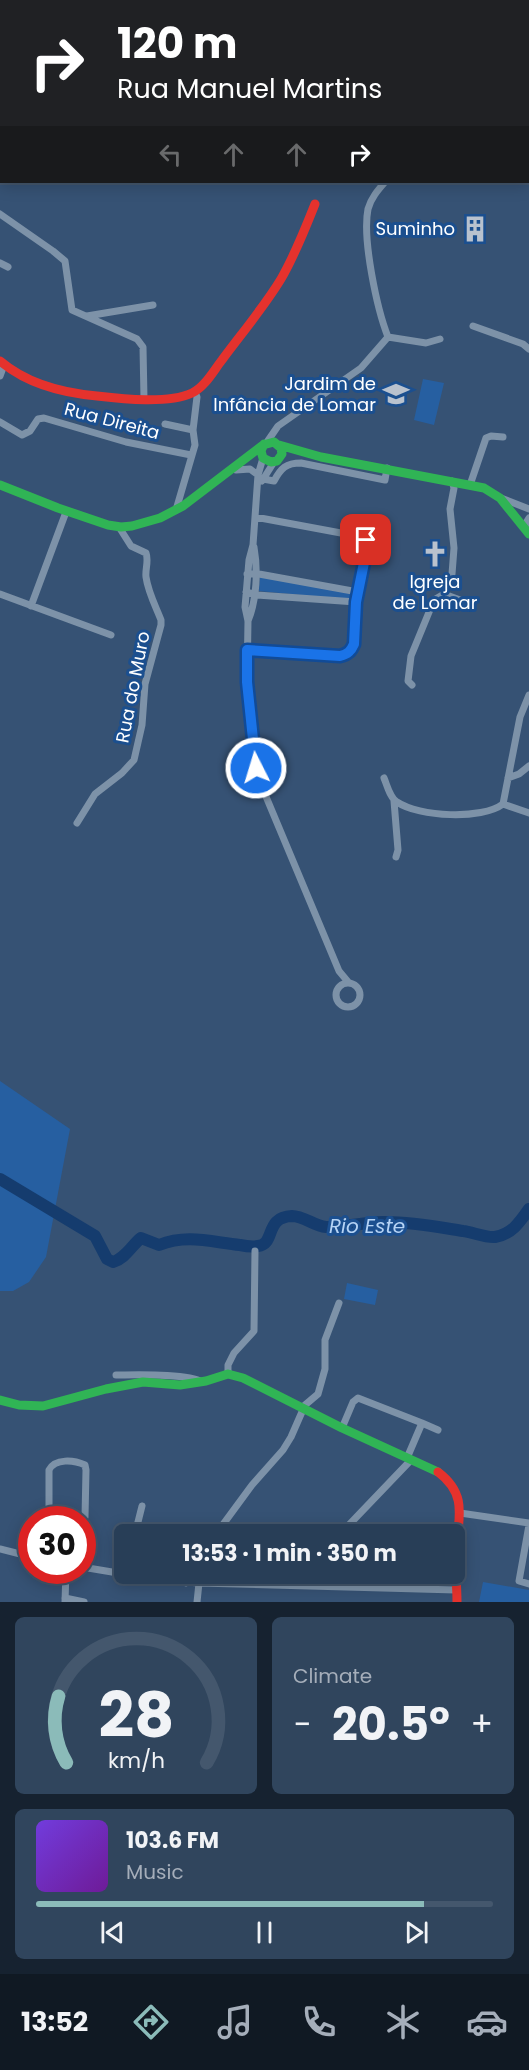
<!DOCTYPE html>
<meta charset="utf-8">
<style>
body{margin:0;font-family:Poppins,sans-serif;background:#30455d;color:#f1f3f6;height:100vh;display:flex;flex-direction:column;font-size:22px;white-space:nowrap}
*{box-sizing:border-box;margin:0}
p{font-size:20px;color:#a5aeba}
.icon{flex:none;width:33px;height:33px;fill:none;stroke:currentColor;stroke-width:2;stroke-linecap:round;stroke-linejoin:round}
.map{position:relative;height:1602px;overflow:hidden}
.sheet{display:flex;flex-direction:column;gap:15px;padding:15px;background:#162230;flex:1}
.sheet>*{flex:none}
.hud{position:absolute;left:0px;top:0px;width:530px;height:183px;box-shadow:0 3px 15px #0003,0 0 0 2px #44576d;background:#202124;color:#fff;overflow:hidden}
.speed{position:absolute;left:18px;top:1506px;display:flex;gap:12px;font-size:30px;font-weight:700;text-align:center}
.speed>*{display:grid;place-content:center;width:78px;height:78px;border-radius:50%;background:#283e57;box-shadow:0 3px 15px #0003,0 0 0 2px #44576d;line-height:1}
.speed .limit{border:9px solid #d22;background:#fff;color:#111}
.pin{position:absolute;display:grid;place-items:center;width:51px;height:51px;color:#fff;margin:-26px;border-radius:12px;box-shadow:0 3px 9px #0006}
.me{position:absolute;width:66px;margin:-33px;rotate:355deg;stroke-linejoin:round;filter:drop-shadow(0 0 4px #0008)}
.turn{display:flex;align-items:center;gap:21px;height:126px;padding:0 18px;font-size:27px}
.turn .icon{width:78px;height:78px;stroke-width:2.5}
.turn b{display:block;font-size:42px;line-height:51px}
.lanes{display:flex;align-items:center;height:57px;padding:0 18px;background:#0003;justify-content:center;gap:30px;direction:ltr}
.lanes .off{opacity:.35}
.big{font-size:45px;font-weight:700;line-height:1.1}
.sheet .card{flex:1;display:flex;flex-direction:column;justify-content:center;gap:9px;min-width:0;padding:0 21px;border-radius:9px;background:#30455d}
.sheet .dial{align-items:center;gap:0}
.dial svg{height:156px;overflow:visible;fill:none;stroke:#44576d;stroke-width:7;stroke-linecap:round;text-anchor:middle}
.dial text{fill:#f1f3f6;stroke:none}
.song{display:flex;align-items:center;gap:18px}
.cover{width:72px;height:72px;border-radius:9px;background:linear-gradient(135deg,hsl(260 70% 55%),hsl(280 70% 35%))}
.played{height:6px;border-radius:3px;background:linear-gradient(90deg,#8bbbb9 85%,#44576d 85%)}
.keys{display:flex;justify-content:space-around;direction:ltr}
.heat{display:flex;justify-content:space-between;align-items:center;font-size:33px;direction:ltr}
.sheet .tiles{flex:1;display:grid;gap:15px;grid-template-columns:1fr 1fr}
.card:last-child{grid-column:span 2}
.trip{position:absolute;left:114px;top:1524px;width:351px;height:60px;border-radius:9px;background:#283e57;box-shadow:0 3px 15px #0003,0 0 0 2px #44576d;font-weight:700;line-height:60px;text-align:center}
.dock{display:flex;height:96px;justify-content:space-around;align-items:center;background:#101923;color:#a5aeba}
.dock .icon{width:42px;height:42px}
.dock .active{color:#8bbbb9}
.dock b{font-size:27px;color:#f1f3f6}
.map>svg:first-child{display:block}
.green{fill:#265fa1}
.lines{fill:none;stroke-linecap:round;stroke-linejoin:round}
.river{stroke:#153c6e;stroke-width:12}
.street{stroke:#7d92a8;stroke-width:7}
.fast{stroke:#30b455;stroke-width:9}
.jam{stroke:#e5322d;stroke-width:9}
.route-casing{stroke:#114b97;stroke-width:15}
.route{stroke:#1a73e8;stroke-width:10}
.labels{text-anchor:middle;stroke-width:6;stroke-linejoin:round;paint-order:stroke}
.poi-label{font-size:18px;fill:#fff;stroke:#1b4f8f;text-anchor:end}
.street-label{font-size:18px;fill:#fff;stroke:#1b4f8f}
.water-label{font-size:20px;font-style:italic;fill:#b5d3f5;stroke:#1b4f8f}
</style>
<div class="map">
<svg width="529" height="1602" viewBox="0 0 529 1602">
<rect width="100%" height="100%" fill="#365274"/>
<path class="green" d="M423 379 444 383 434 425 414 420Z
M260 577 355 594 354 600 259 591Z
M0 1081 70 1129 46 1257 29 1282 13 1291H0Z
M347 1283 378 1290 375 1305 344 1299Z
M483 1582 529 1590V1602H479Z"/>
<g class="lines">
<path class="river" d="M0 1179 95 1236 107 1259 113 1262C126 1258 131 1246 141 1238L159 1245C187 1234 211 1242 240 1245 245 1246 252 1247 258 1246 276 1244 264 1217 292 1216 304 1216 314 1226 326 1227 346 1228 366 1221 386 1222 412 1222 438 1227 463 1231 472 1232 486 1238 495 1237 512 1234 520 1222 529 1209"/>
<path class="street" d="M80 0V2
M528 14 529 12
M0 109H2
M385 182C378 190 371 198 368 209 362 239 377 309 388 337
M0 214 53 251 65 261 72 310 137 339 143 347 144 399
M0 263 8 267
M87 316 153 305
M473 326 523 344 529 349
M388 337 426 343 440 339
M0 376 4 365
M0 422 22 435 30 431 38 419 44 418 126 442 191 455
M165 424 193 430
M267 442 278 426 361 368 388 337
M236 470 250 469 258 475
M263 479 274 481C281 468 286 463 301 463L385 480 387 468
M262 481 274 462
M452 481 454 488 450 509 454 548 452 574 444 594 460 600
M470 485 486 438 491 436 503 437
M501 498 529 509
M176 510 195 445 193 430 197 397 195 392
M527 527 524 526 529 518
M247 574H259L358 592
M246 592 257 595 356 602
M0 594 111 635
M31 606 66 512
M248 621C257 599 258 570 254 547
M247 650 346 655 354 644 356 602 367 548 366 540 357 536 255 517
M412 685 408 681 411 656 434 600 444 594
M247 778a10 10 0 1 1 20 0a10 10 0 1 1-20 0Z
M256 768 247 682 248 621 245 607 249 560 253 545 258 475 263 458
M384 778C387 785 390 798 397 802 419 817 482 820 503 804
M508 778 519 774 529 766
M262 787 339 971 349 983
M394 801 398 850 396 857
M503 804 520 717 529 695
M503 804 529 813
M77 823 95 794 122 773 134 760 142 725 145 684 161 625V620C156 607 148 592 146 577 145 569 149 561 146 553L131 546 119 527
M336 995a12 12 0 1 1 24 0a12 12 0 1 1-24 0Z
M228 1374V1365L234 1353 254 1331 255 1251
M116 1375C134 1375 188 1373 202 1382
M342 1428 353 1402 358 1398 422 1423
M407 1458 422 1423 438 1430
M460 1513 529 1523
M49 1520V1470C55 1458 74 1460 85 1465L86 1470 85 1517 82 1524
M529 1525 519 1581 529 1584
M346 1528 411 1460
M135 1534 142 1506
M216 1534 252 1485 283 1450 291 1437 305 1405 318 1394 325 1369V1340L339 1303
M0 1549 32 1557
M82 1567 160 1580 199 1583 456 1590
M186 1583 189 1574
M65 1598 84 1602
M65 1602 66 1570
M197 1602 199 1583"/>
<path class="fast" d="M279 445 321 457 484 488 500 498 529 534
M0 485 58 508 108 525 121 527 132 526 160 518 183 506 263 445 274 442 281 448 282 454 277 461 271 462 263 458 261 451 264 444
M0 1400 19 1405 43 1406 106 1389 143 1382 180 1385 206 1381 228 1374 243 1378 342 1428 438 1472"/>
<path class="jam" d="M0 361C27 384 62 393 97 396 123 399 168 404 192 393 205 387 214 370 222 360 242 333 264 307 281 279 295 255 305 229 315 204
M438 1472C470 1496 457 1521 456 1554 455 1570 457 1586 457 1602"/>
</g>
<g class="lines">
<g class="route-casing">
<path id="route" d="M256 768 247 682V650L340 656C348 654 351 651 354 644L356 602 367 548 366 540"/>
</g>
<use href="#route" class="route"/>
</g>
<defs>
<g id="building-bare" transform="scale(2.07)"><path d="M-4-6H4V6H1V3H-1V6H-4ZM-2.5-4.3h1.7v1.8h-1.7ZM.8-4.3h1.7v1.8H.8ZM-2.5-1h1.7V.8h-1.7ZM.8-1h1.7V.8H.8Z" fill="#b9c2ce" stroke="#1b4f8f" stroke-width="2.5" paint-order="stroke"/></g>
<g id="school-bare" transform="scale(2.07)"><path d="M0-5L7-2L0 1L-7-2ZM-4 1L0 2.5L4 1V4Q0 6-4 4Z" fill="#b9c2ce" stroke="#1b4f8f" stroke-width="2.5" paint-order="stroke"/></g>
<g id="church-bare" transform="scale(2.07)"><path d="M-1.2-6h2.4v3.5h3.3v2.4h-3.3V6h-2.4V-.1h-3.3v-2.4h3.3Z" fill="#b9c2ce" stroke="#1b4f8f" stroke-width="2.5" paint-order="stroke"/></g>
</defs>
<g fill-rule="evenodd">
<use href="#building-bare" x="475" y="229"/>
<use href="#school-bare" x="396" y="394"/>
<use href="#church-bare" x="435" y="554"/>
</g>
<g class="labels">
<g class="poi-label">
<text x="455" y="235">Suminho</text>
<text x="376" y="390">Jardim de<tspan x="376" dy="21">Infância de Lomar</tspan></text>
<text x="435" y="588" text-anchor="middle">Igreja<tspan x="435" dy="21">de Lomar</tspan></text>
</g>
<g class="street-label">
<text transform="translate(112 421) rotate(15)" y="6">Rua Direita</text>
<text transform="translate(133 687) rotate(-79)" y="6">Rua do Muro</text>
</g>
<g class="water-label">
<text x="367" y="1233">Rio Este</text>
</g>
</g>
</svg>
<div class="speed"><div class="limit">30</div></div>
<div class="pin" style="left:366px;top:540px;background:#d93025"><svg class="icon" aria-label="arrive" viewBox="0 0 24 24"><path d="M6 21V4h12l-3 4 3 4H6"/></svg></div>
<svg class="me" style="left:256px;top:768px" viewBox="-20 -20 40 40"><circle r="17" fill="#1a73e8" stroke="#fff" stroke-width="3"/><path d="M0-11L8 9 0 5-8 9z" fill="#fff"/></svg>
<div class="trip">13:53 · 1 min · 350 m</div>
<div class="hud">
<div class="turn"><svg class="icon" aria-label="right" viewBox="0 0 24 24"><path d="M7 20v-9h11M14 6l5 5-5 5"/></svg><div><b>120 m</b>Rua Manuel Martins</div></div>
<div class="lanes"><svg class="icon off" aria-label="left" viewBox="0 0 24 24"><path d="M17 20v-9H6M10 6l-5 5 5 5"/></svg><svg class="icon off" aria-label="ahead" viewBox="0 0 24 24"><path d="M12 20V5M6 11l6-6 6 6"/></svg><svg class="icon off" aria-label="ahead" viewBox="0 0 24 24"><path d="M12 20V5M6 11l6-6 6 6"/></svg><svg class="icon" aria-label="right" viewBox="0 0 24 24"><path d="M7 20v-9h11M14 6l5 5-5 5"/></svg></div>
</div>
</div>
<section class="sheet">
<div class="tiles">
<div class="card dial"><svg viewBox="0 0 100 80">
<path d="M14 69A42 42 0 1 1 86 69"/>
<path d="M14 69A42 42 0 0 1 10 35" stroke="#8bbbb9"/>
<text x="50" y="56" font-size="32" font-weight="700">28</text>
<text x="50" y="72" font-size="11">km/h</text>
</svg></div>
<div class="card"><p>Climate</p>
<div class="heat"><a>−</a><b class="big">20.5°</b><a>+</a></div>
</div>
<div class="card">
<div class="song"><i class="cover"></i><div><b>103.6 FM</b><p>Music</p></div></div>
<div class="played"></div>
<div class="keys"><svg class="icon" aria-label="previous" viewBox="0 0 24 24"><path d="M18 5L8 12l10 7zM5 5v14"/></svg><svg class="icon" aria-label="pause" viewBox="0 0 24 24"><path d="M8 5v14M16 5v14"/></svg><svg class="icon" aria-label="next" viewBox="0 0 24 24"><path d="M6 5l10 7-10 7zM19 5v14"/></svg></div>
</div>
</div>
</section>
<nav class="dock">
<b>13:52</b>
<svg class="icon active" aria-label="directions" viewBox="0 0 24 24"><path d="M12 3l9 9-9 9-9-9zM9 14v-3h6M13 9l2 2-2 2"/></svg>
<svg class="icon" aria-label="music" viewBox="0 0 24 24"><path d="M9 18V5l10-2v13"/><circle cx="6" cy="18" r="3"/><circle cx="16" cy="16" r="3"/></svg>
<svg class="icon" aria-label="phone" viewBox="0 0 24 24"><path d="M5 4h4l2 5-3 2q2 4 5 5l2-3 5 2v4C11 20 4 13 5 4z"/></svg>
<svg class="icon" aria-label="climate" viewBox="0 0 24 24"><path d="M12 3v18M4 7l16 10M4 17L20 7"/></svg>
<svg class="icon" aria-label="car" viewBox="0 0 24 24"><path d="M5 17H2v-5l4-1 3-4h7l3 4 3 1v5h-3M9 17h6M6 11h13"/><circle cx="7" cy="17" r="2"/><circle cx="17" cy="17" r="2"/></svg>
</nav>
